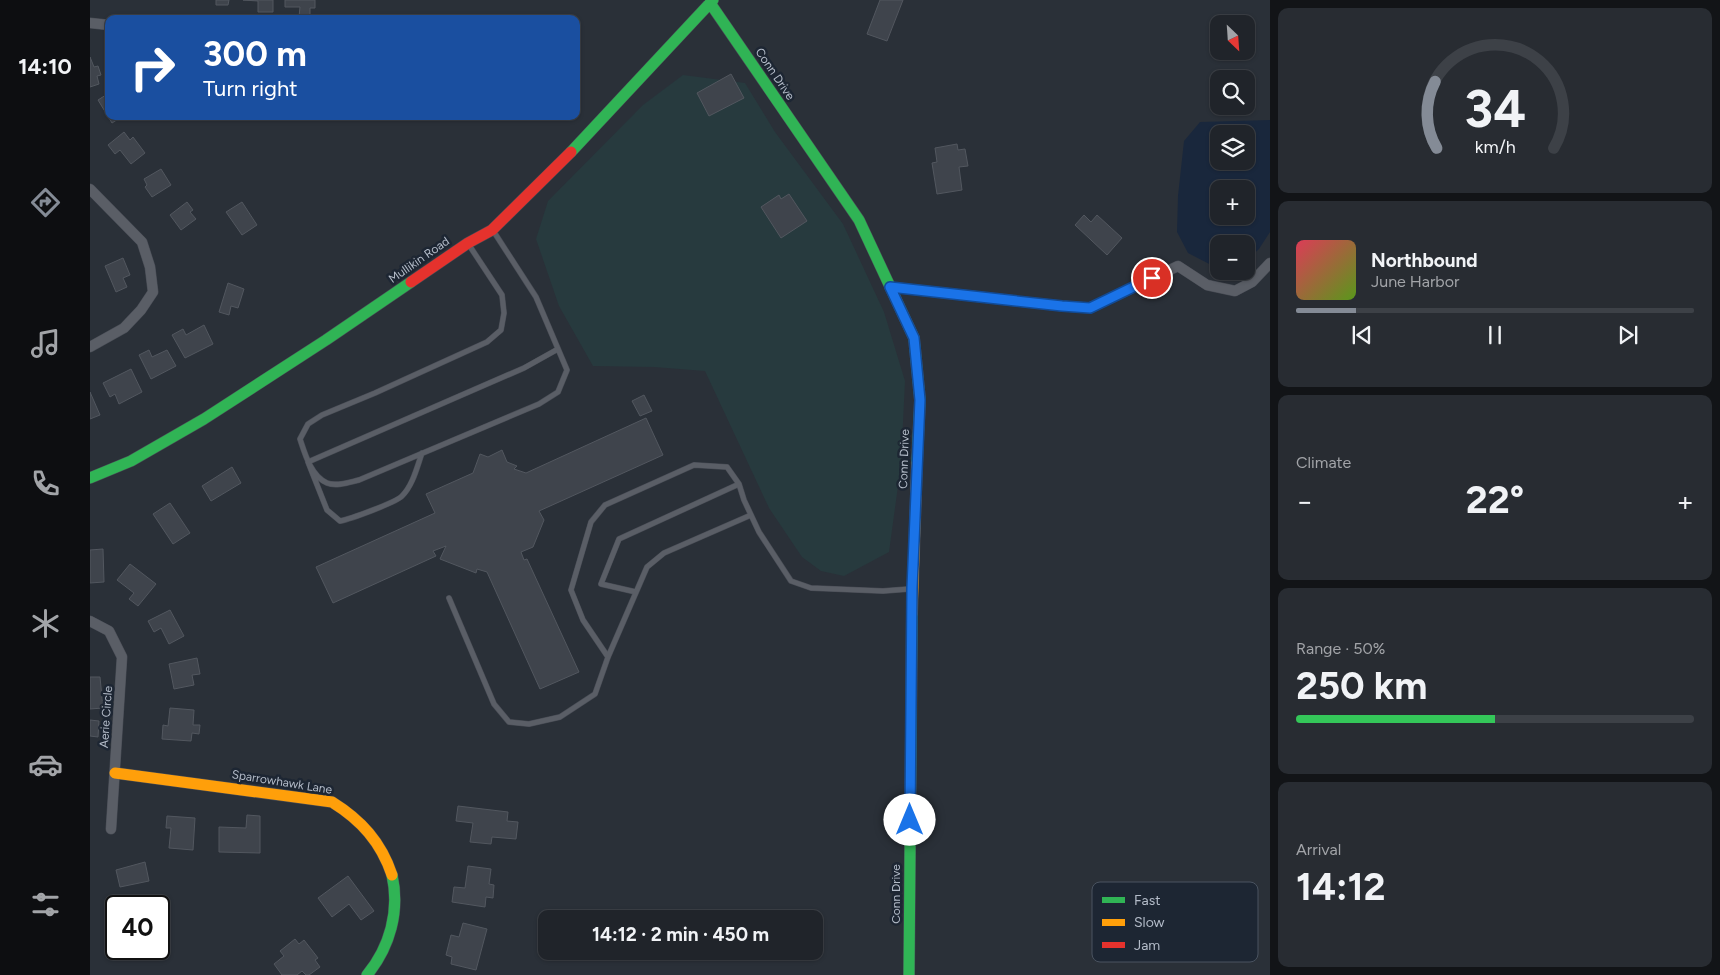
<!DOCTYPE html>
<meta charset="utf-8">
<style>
body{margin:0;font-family:Figtree,sans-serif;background:#282c32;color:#f1f3f6;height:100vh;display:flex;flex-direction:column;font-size:19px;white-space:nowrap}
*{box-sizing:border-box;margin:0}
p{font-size:16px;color:#a2a4a8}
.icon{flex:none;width:28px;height:28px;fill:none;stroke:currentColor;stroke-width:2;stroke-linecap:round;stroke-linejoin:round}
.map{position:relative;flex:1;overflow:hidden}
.panel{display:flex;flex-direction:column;gap:8px;padding:8px;background:#121417;width:450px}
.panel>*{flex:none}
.banner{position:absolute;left:15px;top:15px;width:475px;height:105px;border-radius:10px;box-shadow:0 1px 4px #0004,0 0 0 1px #3d4147;background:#1a4fa0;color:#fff;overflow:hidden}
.needle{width:32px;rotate:155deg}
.controls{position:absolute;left:1120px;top:15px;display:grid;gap:10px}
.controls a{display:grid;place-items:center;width:45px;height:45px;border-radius:10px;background:#20242a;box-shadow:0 1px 4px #0004,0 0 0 1px #3d4147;font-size:25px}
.speed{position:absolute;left:15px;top:895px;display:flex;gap:10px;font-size:25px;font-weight:700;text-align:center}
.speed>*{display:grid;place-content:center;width:65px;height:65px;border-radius:50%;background:#20242a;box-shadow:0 1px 4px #0004,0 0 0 1px #3d4147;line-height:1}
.speed .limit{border:2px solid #111;border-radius:8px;background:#fff;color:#111}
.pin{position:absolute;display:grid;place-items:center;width:42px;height:42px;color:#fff;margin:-21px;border:2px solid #fff;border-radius:50%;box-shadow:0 1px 5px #0007}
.me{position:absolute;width:55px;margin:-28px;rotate:0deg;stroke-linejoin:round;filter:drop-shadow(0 0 4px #0008)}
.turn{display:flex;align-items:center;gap:18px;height:105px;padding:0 15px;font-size:22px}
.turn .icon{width:65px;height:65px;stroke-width:2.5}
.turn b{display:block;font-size:35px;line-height:42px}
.big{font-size:38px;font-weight:700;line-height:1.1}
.panel .widget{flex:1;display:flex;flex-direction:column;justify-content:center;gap:8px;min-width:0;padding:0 18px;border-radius:10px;background:#282c32}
.panel .dial{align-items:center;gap:0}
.dial svg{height:130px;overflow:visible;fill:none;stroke:#3d4147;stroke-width:7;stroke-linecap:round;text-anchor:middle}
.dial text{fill:#f1f3f6;stroke:none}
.song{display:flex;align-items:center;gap:15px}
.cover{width:60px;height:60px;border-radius:8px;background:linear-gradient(135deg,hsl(350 70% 55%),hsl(90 70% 35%))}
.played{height:5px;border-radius:2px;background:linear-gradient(90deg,#848b96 15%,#3d4147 15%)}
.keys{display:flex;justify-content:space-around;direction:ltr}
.heat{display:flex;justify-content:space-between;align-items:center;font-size:28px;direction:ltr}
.charge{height:8px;border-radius:4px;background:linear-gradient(90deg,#34c759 50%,#3d4147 0)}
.trip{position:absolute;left:448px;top:910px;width:285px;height:50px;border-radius:10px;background:#20242a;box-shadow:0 1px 4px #0004,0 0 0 1px #3d4147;font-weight:700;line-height:50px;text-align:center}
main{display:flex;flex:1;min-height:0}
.menu{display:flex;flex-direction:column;width:90px;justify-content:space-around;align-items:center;background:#0d0e11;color:#a2a4a8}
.menu .icon{width:35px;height:35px}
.menu .current{color:#848b96}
.menu b{font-size:22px;color:#f1f3f6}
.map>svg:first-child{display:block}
.green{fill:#273a3e}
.water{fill:#19273c;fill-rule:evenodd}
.building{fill:#3f444c;stroke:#52575f}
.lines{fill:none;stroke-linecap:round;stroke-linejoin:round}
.lane-casing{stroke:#484c55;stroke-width:6}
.street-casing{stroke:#484c55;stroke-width:11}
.fast-casing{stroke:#484c55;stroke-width:12}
.slow-casing{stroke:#484c55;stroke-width:12}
.jam-casing{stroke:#484c55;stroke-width:12}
.lane{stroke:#5a5e66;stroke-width:5}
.street{stroke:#5a5e66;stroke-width:10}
.fast{stroke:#30b455;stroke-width:11}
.slow{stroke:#ff9f0a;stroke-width:11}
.jam{stroke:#e5322d;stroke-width:11}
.route-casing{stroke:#114b97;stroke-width:12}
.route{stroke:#1a73e8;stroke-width:9}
.labels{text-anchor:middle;stroke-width:5;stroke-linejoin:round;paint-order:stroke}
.street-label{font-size:12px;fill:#b4bcc9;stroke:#1d2633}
.key{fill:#1d2633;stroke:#4a5360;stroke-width:1}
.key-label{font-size:14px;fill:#b4bcc9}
</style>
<main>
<nav class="menu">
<b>14:10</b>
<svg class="icon current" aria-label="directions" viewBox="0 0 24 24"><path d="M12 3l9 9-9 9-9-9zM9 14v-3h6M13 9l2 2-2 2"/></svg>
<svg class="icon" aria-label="music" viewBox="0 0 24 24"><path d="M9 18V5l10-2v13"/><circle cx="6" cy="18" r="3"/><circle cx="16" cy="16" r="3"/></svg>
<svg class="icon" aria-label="phone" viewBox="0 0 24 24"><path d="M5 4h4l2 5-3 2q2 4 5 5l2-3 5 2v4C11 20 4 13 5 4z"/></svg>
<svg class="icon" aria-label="climate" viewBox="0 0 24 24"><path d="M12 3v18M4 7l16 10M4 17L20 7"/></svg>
<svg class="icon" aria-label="car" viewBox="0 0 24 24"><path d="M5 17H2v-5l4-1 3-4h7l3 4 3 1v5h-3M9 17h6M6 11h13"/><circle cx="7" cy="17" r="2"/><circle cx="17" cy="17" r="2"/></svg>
<svg class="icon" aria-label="filters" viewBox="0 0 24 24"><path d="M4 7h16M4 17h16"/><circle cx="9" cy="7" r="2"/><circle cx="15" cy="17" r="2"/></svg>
</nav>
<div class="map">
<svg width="1180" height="975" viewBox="0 0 1180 975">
<rect width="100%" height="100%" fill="#2a3038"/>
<path class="green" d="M593 75 655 83 685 132 753 224 794 312 815 381 811 464 799 552 754 576 731 571 712 557 679 508 615 371 564 367 503 366 469 306 446 239 458 201 553 105Z"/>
<path class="water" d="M1180 120V232L1169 249 1156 261V244H1129V269L1098 253 1087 232 1088 196 1094 141 1110 122ZM1129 134H1156V161H1129ZM1129 189H1156V216H1129Z"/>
<path class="building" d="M126 0H139L138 5H126Z
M153 0H183V12H168V1Z
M195 0H225V8H220V17H209L210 7H195Z
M790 0H813L797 41 777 34Z
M0 57 4 67 8 66 11 75 7 76 9 84 0 87Z
M641 74 654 98 619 116 607 93Z
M19 93V116H33L22 123 8 100Z
M34 132 40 140 43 137 55 153 41 164 30 150 25 154 18 145Z
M867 144 868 150 875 149 878 166 869 167 872 190 847 194 842 163 847 162 845 148Z
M71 169 81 185 62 197 55 187 57 185 54 179Z
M699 194 717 221 691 238 671 207 689 195 691 199Z
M97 202 103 210 100 212 106 219 91 230 80 215Z
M152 202 167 225 152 235 136 212Z
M994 215 1001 222 1007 215 1032 238 1017 255 985 225Z
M33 258 40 275 33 278 37 287 26 292 15 266Z
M138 283 154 289 148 308 141 306 139 315 129 312Z
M114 325 123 344 95 358 82 335 93 329 96 335Z
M59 350 62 357 77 350 86 366 61 379 49 355Z
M41 369 52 392 29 404 25 394 20 397 13 383Z
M0 392 10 415 0 419Z
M554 395 562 411 550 416 542 401Z
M556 418 573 455 449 511 454 520 443 547 431 552 434 560 437 559 489 672 450 689 397 572 387 569 386 573 350 559 356 546 343 551 346 556 243 603 226 567 345 513 336 494 383 473 390 454 398 457 412 450 417 462 427 466 424 469 436 473Z
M142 467 151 483 121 501 112 486Z
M80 503 100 533 83 544 63 514Z
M13 549 14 582 0 583V550Z
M40 564 66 584 48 606 39 599 44 593 27 580Z
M80 610 94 636 79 644 71 628 64 632 58 621Z
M107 658 110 674 102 675 104 685 84 689 79 664Z
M0 677H10L13 708 0 709Z
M80 708 104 710 103 725H110L109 734 102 733 101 741 72 739 73 725 78 726Z
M0 720 9 721 8 737 0 736Z
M368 806 418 812 417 821 428 822 426 839 402 837 401 844 380 842 383 823 366 821Z
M157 815 170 816V853L129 852V827L156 828Z
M77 816 105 818 103 850 79 848 81 828H76Z
M55 862 59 881 30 887 26 870Z
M378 866 401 869 399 884 404 885 403 898 396 897 395 907 362 902 364 887 375 888Z
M258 876 284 911 271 920 259 904 242 917 228 898Z
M373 923 397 929 386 970 361 964 362 957 356 955 361 935 369 937Z
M205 939 209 944 214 940 228 958 225 960 230 967 219 975H216L212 971 207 975H192L184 964 194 956 190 951Z"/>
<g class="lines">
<g class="lane-casing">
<path id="lane" d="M379 245 412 295 414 313 411 330 397 342 285 393 232 415 218 424 210 439C215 454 221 476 237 483 246 487 260 482 269 480L449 404 468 392 477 370 446 297 404 232
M332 453C327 467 323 485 312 496 305 503 260 519 250 521L237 510 218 462 434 368 468 349
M546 592 511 584 529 539 649 484
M359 598 404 704 419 722 439 724 470 717 505 694 518 657 557 567 574 553 661 515
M518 657 493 620 481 590 501 522 515 505 604 465 637 467 649 484 654 500 669 532 701 581 721 588 793 591 819 589"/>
</g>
<g class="street-casing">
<path id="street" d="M0 23 19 25
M0 189 52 242 60 267 63 292 51 310 34 328 0 347
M800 287 972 306 1000 308 1088 266 1117 285 1145 291 1162 282 1180 263
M0 621 19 631 32 657 21 829"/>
</g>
<g class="fast-casing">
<path id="fast" d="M620 3 769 220 824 338 830 400 827 463
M481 152 623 0
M0 478 41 461 114 419 236 340 321 282
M277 975C300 947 310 911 302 875
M819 975 822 614"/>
</g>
<g class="slow-casing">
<path id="slow" d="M822 614 827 463
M25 773 242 802C271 820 291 842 302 875"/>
</g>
<g class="jam-casing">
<path id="jam" d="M321 282 378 243 402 230 481 152"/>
</g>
<use href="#lane" class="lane"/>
<use href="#street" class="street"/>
<use href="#fast" class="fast"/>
<use href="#slow" class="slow"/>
<use href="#jam" class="jam"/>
</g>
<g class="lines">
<g class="route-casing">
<path id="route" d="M820 820 822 588 830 400 824 338 800 287 972 306 1000 308 1062 278"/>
</g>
<use href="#route" class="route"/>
</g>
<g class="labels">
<g class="street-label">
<text transform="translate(685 74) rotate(56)" y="4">Conn Drive</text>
<text transform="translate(329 260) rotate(-35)" y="4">Mullikin Road</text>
<text transform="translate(814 459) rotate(-88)" y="4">Conn Drive</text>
<text transform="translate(16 717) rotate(-86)" y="4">Aerie Circle</text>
<text transform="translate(192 782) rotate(9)" y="4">Sparrowhawk Lane</text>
<text transform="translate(806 894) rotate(-90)" y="4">Conn Drive</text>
</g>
</g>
<rect x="1002" y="882" width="166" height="80" rx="8" class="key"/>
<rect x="1012" y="897" width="23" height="6" fill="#30b455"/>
<rect x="1012" y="919" width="23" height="7" fill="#ff9f0a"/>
<rect x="1012" y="942" width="23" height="6" fill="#e5322d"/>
<g class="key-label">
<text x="1044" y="905">Fast</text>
<text x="1044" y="927">Slow</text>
<text x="1044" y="950">Jam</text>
</g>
</svg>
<div class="controls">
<a><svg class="needle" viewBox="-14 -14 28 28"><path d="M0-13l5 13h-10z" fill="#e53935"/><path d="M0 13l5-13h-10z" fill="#a2a4a8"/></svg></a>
<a><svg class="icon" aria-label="search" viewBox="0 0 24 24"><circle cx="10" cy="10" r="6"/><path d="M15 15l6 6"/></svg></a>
<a><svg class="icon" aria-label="layers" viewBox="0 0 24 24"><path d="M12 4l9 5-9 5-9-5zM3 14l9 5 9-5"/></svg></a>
<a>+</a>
<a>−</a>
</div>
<div class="speed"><div class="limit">40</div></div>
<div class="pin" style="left:1062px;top:278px;background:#d93025"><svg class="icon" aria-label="arrive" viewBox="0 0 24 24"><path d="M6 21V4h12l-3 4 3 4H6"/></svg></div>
<svg class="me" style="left:820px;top:820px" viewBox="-20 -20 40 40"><circle r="19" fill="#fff"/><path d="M0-13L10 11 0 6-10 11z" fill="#1a73e8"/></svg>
<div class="trip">14:12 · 2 min · 450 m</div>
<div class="banner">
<div class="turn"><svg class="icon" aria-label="right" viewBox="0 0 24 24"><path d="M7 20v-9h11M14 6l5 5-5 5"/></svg><div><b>300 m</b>Turn right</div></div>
</div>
</div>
<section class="panel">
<div class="widget dial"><svg viewBox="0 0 100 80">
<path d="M14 69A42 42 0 1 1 86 69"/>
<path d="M14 69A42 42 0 0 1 13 28" stroke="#848b96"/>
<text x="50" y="56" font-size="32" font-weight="700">34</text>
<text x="50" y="72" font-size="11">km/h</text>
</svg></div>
<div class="widget">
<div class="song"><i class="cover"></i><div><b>Northbound</b><p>June Harbor</p></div></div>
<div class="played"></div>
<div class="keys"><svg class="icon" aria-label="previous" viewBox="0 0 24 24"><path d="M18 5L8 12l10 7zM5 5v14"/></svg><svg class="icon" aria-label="pause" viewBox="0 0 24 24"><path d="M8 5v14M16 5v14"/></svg><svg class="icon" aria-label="next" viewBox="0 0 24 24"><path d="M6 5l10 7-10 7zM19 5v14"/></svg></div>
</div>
<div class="widget"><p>Climate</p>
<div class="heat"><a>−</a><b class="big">22°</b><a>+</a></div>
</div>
<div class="widget"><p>Range · 50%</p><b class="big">250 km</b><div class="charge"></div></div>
<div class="widget"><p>Arrival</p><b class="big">14:12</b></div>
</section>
</main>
